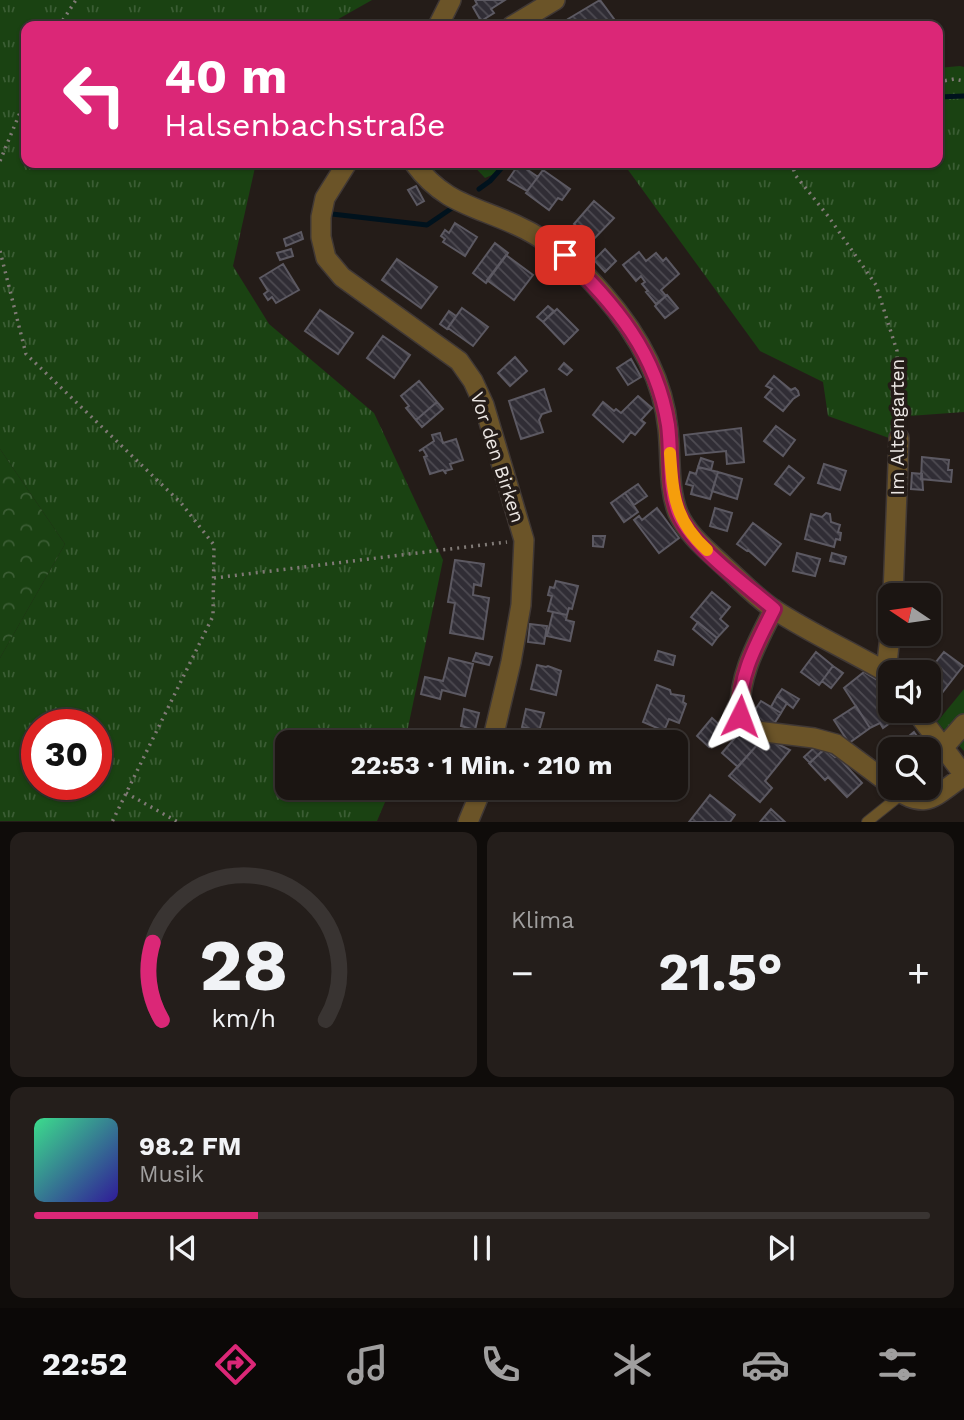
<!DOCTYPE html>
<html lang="de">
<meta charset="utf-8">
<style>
body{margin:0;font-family:"Work Sans",sans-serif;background:#241e1b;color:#f1f3f6;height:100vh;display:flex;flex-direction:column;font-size:26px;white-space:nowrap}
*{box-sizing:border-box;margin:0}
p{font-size:23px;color:#a09f9f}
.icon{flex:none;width:38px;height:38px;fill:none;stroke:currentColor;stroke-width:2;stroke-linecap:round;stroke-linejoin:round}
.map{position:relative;height:822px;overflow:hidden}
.sheet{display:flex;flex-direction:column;gap:10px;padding:10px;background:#0f0c0a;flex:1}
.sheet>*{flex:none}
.banner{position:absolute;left:21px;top:21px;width:922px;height:147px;border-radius:14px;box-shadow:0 2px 5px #0004,0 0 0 2px #393432;background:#db2777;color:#fff;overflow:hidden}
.needle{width:46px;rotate:283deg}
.controls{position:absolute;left:878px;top:583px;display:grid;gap:14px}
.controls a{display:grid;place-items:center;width:63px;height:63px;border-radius:14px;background:#1b1512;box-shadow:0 2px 5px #0004,0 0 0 2px #393432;font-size:35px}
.speed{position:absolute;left:21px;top:709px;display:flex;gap:14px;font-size:35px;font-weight:700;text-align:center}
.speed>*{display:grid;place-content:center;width:91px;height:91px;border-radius:50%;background:#1b1512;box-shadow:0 2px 5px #0004,0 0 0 2px #393432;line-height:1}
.speed .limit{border:10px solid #d22;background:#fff;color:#111}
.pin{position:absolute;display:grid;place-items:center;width:60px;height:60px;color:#fff;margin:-30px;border-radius:14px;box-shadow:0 4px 10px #0006}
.me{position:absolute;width:77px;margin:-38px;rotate:3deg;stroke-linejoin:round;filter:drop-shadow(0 0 5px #0008)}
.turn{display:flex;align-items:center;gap:24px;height:147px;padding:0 28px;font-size:32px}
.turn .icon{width:91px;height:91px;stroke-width:2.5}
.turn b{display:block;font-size:49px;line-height:60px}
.big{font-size:52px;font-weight:700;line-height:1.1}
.sheet .card{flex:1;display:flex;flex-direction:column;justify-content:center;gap:10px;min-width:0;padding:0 24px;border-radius:14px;background:#241e1b}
.sheet .dial{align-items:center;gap:0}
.dial svg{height:182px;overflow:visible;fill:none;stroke:#393432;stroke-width:7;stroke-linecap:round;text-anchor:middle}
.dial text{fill:#f1f3f6;stroke:none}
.song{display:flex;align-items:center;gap:21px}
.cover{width:84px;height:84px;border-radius:10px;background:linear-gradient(135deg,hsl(150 70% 55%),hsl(250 70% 35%))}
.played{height:7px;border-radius:4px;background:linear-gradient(90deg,#db2777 25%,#393432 25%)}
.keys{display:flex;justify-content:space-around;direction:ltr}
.heat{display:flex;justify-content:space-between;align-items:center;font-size:38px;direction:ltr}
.sheet .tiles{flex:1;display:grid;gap:10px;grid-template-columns:1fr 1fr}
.card:last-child{grid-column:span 2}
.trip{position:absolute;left:275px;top:730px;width:413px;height:70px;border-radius:14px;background:#1b1512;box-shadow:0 2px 5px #0004,0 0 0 2px #393432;font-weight:700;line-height:70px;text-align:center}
.tabs{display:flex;height:112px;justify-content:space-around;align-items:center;background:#0b0807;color:#a09f9f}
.tabs .icon{width:49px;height:49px}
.tabs .selected{color:#db2777}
.tabs b{font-size:32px;color:#f1f3f6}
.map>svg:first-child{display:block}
.grass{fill:url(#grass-tufts);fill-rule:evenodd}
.forest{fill:url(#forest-crowns)}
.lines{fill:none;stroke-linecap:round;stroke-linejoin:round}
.stream{stroke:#00121d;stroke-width:5}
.building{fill:url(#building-back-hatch);stroke:#5c5962;stroke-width:2}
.lane-casing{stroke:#403835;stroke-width:12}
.street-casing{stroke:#403835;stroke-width:22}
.path{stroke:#807a76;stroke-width:3.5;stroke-dasharray:2 5;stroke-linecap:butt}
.lane{stroke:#6b5428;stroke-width:10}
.street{stroke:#6b5428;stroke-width:19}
.route-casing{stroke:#8e194d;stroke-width:18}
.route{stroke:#db2777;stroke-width:12}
.slow{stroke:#f59e0b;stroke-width:12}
.labels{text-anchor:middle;stroke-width:7;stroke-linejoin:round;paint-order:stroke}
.street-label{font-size:19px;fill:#ece7e4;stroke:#241c18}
</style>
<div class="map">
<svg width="964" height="822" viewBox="0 0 964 822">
<defs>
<pattern id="grass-tufts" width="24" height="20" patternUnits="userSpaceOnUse" patternTransform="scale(1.75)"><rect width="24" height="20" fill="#1a4212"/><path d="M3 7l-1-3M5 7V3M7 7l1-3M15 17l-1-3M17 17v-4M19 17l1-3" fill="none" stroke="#3b5d34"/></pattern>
<pattern id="forest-crowns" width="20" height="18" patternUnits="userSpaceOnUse" patternTransform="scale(1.75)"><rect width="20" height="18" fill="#1a4212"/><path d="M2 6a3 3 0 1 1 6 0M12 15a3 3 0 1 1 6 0" fill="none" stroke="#3b5d34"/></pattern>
<pattern id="building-back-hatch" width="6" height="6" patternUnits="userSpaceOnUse" patternTransform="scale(1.75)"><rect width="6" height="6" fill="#302d35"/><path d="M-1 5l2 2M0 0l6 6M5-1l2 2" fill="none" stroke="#4e4b52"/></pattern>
</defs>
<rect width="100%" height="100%" fill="#241c18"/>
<path class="grass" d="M0 0H372L326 26H26V163H256L233 266 269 324 374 413 443 560 405 742H287V788H391L377 821H0V658L65 544 0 449ZM37 724H96V784H37Z
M960 66 964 67V412L909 416 889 438 828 416 823 382 760 351 623 163H938V68Z
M471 163H519L485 178Z
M964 689V751L937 722Z"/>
<path class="forest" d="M0 449 65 544 0 658Z"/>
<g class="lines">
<path class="stream" d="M938 97 964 96
M743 163 779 167
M805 163H806
M479 189 490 181 506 163
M332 214 427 225 455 206"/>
</g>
<path class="building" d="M475 0H505L491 9 494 13 481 21 473 7 477 4Z
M600 0 614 19 602 26H572L568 19Z
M519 164 538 177 527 191 508 180Z
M543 170 570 189 562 200 558 198 549 210 526 193Z
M416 186 424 201 417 205 408 190Z
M594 201 614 218 593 240 574 224Z
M455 223 477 237 465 256 443 242 445 239 441 236 445 230 449 233Z
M301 232 303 239 286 246 284 239Z
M495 243 508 253 486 283 473 273Z
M291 249 293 256 280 260 277 253Z
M605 249 616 261 605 272 594 260Z
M639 252 646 261 656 253 663 261 666 258 679 274 661 290 666 296 656 304 646 292 648 291 642 284 645 282 641 276 636 281 623 265Z
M506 255 533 275 514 300 487 280Z
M397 259 437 287 421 308 382 280Z
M283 264 299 290 276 303 272 297 268 300 264 294 268 291 260 278Z
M667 295 678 308 665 318 655 306Z
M548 306 554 311 543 322 537 317Z
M462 308 488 327 473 346 448 328Z
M557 309 578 330 564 344 543 322Z
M320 310 353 333 338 354 305 331Z
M449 311 456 316 447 329 440 324Z
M383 336 410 355 394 378 367 358Z
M515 357 527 371 510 386 498 373Z
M631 359 641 377 628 385 617 368Z
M564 363 572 370 567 375 559 369Z
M774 376 791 390 795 388 798 391 799 395 793 399 783 411 765 397 772 389 766 386Z
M419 381 437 402 416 420 406 408 409 406 401 396Z
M544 389 551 411 542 414 539 420 543 432 521 439 509 401Z
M638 396 652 408 641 420 645 423 635 435 631 432 623 442 593 415 603 402 614 411 616 409 621 413Z
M437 402 443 409 422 427 416 420Z
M776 426 795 440 783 456 764 441Z
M741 428 744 462 727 464 726 451 686 455 684 435Z
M440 433 443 443 456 439 463 460 450 464 452 469 445 471 446 474 443 470 430 474 424 457 427 456 423 449 419 451 434 441 432 435Z
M922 457 949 460 948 470H952L951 482 921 479Z
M701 458 713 462 711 470 698 467Z
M824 464 846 471 840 490 818 483Z
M789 466 804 478 790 495 775 484Z
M698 467 718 472 710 499 691 494 693 486 686 484 690 472 696 474Z
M718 472 742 479 737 499 712 491Z
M912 473 922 474 923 490 911 489Z
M638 484 647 496 634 505 625 493Z
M625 493 638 512 624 522 611 503Z
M657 508 679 538 659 553 634 520 639 516 642 520Z
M715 508 732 513 727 531 710 526Z
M826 513 830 514 831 522 840 525 838 532 841 533 840 540 836 539 834 547 805 539 811 514 822 517Z
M753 523 781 544 765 565 748 550 747 551 737 544Z
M593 536H605L603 547 593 546Z
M797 553 820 559 815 576 793 571Z
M832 553 846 557 844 564 830 561Z
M455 560 484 564 481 586 474 584 473 595 489 598 483 639 450 633 455 603 448 602Z
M556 581 578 586 572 609 569 608 567 615 548 611 552 596 548 595 550 587 554 588Z
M712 592 730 607 720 619 728 626 717 638 691 617Z
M553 612 567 615 566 620 574 622 570 641 547 636Z
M698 622 717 638 712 645 693 629Z
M530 624 547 626 544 644 528 642Z
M658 651 675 656 673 665 655 660Z
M816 652 833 666 819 685 801 672Z
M944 652 963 666 938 698 929 691 928 672Z
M476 653 492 657 489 665 473 661Z
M449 658 473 664 465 696 442 690 440 699 421 694 425 677 443 681Z
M537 665 546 667 548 666 561 671 556 695 531 689Z
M833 666 843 673 831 688 822 681Z
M864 672 877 680 878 686 891 706V710L896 713 887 719 890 723 883 728 880 723 870 728 844 688Z
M657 685 670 690 671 694 684 696 683 702 686 704 679 723 669 719 664 731 643 722Z
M782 689 799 699 793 708 777 696Z
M777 696 787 703 781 713 771 707Z
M761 701 781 713 770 730 750 717Z
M856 706 870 728 849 743 834 720Z
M464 709 479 713 475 730 461 726Z
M526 709 544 713 539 731 522 727Z
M712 718 724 729 709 747 697 736Z
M741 731 757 745 738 767 722 753Z
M914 732 923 744 917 748 908 737Z
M418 734 431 737 432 735 446 738 445 742H416Z
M908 737 917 748 916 749H908L902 741Z
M770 740 790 750 765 781 772 788 760 802 729 776 757 745 763 749Z
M816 746 822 751 810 763 804 757Z
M825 749 835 757 837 756 862 783 847 797 828 777 825 780 809 763Z
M710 795 735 815 730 822H689Z
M771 809 785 822H760Z"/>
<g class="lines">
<g class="lane-casing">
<path id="lane" d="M867 822 902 794"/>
</g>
<g class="street-casing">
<path id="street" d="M438 26 451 0
M512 26 555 0
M347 163 325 198 321 217V237L326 258 342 277 459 361 473 381 484 405 524 540 521 605 511 662 492 742
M414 163C443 203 475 206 516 225 550 240 579 266 603 294 637 333 663 377 668 429 671 457 668 488 678 513 687 534 707 550 723 565 740 580 756 598 775 610 810 633 850 651 886 672L891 678
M893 595 899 438
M774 609C756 645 738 676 740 716L757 731 814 738 836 744 891 785
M886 672 891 627
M915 710 964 775
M943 748 964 724
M894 788C927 812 935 795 964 776
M468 822 482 788"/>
</g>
<path class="path" d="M59 26 76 0
M938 82 954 79 964 81
M0 161 26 98
M791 163 796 176 828 216 876 285 897 351 899 420
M0 251 26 354 181 503 214 545 213 616 112 822
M214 578 507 542
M126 793 178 822"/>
<use href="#lane" class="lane"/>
<use href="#street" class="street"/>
</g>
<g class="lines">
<g class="route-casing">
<path id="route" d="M565 255C616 307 656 351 668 425 672 455 667 488 679 515 694 548 746 585 774 609 756 645 738 676 740 716"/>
</g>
<use href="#route" class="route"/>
<path class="slow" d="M670 453C673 494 674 520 707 550"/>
</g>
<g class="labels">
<g class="street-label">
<text transform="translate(897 427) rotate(-90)" y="7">Im Altengarten</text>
<text transform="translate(498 457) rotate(72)" y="7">Vor den Birken</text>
</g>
</g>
</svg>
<div class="controls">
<a><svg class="needle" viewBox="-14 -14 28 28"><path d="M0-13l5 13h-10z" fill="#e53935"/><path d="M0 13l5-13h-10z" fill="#a09f9f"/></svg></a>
<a><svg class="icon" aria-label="sound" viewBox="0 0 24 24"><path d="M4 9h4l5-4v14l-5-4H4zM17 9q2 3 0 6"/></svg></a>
<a><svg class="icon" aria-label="search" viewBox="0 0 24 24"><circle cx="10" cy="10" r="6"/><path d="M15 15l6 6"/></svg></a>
</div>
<div class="speed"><div class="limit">30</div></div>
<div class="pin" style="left:565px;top:255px;background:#d93025"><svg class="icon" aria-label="arrive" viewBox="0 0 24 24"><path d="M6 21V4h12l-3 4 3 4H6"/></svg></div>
<svg class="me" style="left:740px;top:716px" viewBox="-20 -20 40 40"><path d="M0-17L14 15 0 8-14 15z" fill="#db2777" stroke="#fff" stroke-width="4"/></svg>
<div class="trip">22:53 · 1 Min. · 210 m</div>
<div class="banner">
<div class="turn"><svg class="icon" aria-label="left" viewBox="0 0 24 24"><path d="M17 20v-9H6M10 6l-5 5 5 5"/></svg><div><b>40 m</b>Halsenbachstraße</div></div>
</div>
</div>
<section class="sheet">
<div class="tiles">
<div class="card dial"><svg viewBox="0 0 100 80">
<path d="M14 69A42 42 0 1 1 86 69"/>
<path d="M14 69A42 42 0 0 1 10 35" stroke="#db2777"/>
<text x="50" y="56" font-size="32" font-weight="700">28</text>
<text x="50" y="72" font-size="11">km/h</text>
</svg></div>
<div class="card"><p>Klima</p>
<div class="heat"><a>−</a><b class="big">21.5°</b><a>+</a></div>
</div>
<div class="card">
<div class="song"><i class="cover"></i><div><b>98.2 FM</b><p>Musik</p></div></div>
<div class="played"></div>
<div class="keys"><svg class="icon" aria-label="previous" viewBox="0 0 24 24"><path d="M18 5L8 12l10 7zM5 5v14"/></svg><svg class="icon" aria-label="pause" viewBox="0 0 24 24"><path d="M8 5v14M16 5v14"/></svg><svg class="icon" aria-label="next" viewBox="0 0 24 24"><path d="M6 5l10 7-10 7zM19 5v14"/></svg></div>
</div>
</div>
</section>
<nav class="tabs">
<b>22:52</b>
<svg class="icon selected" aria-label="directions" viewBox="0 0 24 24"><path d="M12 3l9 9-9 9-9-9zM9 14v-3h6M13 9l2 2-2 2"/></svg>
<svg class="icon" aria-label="music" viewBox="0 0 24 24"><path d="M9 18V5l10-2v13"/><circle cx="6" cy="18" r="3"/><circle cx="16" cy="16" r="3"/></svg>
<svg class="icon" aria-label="phone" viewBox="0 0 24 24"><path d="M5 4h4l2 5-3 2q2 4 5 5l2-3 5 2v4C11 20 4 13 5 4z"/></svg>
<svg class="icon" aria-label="climate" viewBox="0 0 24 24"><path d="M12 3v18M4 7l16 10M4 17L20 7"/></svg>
<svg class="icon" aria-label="car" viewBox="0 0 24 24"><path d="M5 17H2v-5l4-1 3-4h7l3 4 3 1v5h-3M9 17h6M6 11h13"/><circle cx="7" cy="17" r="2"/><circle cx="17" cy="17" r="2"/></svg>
<svg class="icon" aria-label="filters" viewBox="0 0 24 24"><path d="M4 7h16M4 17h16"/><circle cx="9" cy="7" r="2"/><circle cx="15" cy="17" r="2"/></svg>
</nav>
